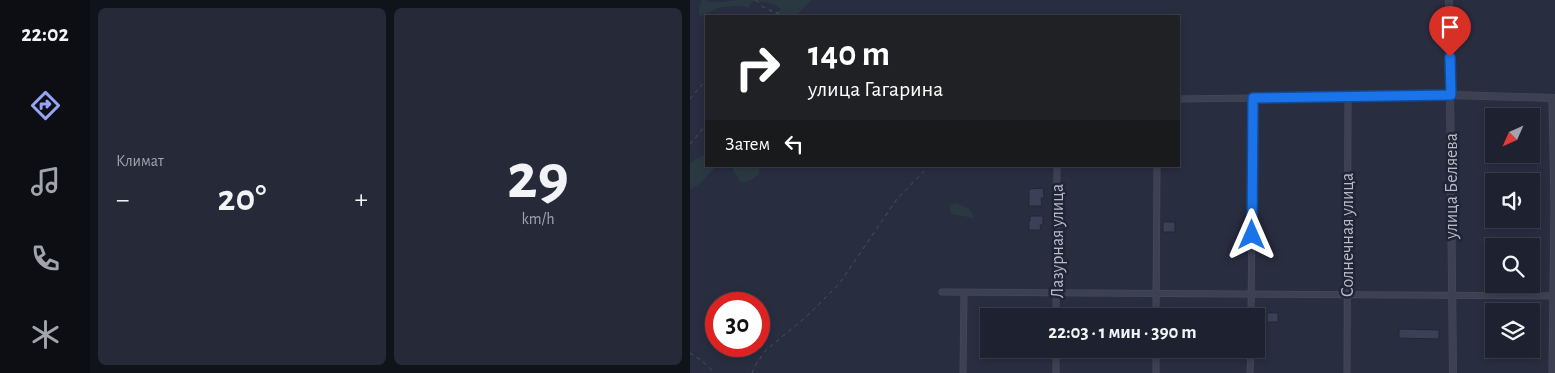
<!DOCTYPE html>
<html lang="ru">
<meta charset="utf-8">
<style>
body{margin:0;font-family:"Alegreya Sans",sans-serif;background:#262a38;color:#f1f3f6;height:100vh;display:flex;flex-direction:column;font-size:19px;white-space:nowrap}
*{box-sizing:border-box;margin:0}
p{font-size:16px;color:#a1a4ab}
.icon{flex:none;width:28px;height:28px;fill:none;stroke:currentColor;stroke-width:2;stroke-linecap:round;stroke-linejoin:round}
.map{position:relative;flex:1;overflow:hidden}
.side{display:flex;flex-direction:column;gap:8px;padding:8px;background:#10131a;width:600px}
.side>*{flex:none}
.top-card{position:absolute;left:15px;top:15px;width:475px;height:152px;border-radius:0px;box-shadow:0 2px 8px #0003,0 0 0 1px #3c3f4c;background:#202124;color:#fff;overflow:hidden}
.needle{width:32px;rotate:225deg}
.buttons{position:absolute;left:795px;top:108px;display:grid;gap:10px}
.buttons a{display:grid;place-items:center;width:55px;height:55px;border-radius:0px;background:#1e2230;box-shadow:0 2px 8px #0003,0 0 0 1px #3c3f4c;font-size:25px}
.speed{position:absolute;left:15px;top:292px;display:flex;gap:10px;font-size:25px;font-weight:700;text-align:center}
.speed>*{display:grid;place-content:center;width:65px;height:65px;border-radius:50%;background:#1e2230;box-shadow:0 2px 8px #0003,0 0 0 1px #3c3f4c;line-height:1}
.speed .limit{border:8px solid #d22;background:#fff;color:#111}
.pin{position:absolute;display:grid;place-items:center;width:42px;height:42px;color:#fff;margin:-51px -21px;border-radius:50% 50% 50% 0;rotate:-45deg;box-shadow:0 0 5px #0007}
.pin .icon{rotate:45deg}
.me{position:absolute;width:55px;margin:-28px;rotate:0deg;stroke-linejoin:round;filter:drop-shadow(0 0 4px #0008)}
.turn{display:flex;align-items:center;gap:18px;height:105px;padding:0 20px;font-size:22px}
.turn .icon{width:65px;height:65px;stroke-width:2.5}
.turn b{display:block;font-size:35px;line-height:42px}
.then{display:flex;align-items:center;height:48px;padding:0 20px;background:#0003;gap:10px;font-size:19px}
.big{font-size:38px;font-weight:600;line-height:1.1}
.side .card{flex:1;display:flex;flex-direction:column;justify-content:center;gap:8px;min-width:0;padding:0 18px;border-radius:8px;background:#262a38}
.side .dial{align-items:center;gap:0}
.dial b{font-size:65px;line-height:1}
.heat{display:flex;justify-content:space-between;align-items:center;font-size:28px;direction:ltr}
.side .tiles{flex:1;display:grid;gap:8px;grid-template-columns:repeat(2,1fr)}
.trip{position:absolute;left:290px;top:308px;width:285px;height:50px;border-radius:0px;background:#1e2230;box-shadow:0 2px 8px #0003,0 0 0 1px #3c3f4c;font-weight:600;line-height:50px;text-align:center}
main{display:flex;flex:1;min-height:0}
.menu{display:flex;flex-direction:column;width:90px;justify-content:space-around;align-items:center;background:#0c0e13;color:#a1a4ab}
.menu .icon{width:35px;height:35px}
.menu .on{color:#95a5f3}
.menu b{font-size:22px;color:#f1f3f6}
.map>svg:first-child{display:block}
.green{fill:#2a3941}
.building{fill:#3a4056;stroke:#222737}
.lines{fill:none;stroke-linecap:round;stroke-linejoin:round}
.minor-casing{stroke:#454959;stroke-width:7}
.tertiary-casing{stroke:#454959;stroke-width:8}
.path{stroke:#435259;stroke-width:1;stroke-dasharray:4 4;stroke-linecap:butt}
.minor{stroke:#3c4050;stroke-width:5.5}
.tertiary{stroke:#3c4050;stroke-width:7}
.route-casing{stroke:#114b97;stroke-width:12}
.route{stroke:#1a73e8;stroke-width:9}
.labels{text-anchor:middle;stroke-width:5;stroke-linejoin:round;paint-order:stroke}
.street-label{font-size:18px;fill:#b8bbca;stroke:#202535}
</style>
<main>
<nav class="menu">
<b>22:02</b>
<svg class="icon on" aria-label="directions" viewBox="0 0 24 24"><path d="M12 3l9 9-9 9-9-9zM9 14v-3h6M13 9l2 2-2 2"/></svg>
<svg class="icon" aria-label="music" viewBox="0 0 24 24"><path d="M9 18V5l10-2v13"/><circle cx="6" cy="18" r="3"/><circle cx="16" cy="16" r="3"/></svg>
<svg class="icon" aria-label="phone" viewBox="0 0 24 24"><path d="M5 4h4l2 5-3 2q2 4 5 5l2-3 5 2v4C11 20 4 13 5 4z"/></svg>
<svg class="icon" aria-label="climate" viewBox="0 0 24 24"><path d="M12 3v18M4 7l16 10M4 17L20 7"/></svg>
</nav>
<section class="side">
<div class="tiles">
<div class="card"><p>Климат</p>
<div class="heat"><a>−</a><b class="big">20°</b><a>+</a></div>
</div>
<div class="card dial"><b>29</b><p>km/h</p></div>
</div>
</section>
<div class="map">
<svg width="865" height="373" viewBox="0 0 865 373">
<rect width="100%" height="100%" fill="#282d40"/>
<path class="green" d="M12 0C17 0 20 2 25 2 32 3 39 1 46 0H121L106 16H81L91 9C80 2 76 1 62 2L58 8C50 5 37 6 29 8 22 10 17 15 9 16V8Z
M16 153V166H26L12 182 0 190V163Z
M44 166H70L69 174 61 180 52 183 43 171Z
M267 203 280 209 284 218 261 214 260 205Z"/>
<path class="building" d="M353 188 354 198H351L352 206H339V189Z
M340 216H353V225H350L351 230H339V221H340Z
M473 222H485V232H473Z
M577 313H588V322H577Z
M709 329 749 330V339L709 338Z"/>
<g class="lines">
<g class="minor-casing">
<path id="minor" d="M489 99 761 95
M252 292 865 296
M366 316 367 166
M466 316 467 166
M561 316 563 98
M273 373 274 292
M366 373V349
M466 373V349
M560 373 561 349
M657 373 658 97
M862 373 864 207 862 98"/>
</g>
<g class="tertiary-casing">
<path id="tertiary" d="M759 0 763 373
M761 95 865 98"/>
</g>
<path class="path" d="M66 0 73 7 94 16
M73 16 81 11
M0 99 16 80
M0 144 16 125
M0 353 11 360 25 373
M62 373 65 366 75 351 116 317 149 284 207 199 239 166"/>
<use href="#minor" class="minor"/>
<use href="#tertiary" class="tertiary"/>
</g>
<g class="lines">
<g class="route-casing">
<path id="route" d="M562 235 563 98 761 95 760 57"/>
</g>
<use href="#route" class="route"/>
</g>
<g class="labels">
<g class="street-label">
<text transform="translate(761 186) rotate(-90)" y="6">улица Беляева</text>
<text transform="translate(657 235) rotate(-90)" y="6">Солнечная улица</text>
<text transform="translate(367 241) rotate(-90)" y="6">Лазурная улица</text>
</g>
</g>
</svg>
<div class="buttons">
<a><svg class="needle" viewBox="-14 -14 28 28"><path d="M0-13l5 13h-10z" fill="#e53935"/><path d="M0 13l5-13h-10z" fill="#a1a4ab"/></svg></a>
<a><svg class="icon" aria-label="sound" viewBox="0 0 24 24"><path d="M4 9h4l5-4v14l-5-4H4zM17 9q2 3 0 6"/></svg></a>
<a><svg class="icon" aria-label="search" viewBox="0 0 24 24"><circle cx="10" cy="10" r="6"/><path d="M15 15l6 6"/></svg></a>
<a><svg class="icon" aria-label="layers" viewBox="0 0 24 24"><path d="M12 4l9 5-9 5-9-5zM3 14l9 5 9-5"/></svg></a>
</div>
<div class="speed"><div class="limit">30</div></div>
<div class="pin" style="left:760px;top:57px;background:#d93025"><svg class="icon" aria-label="arrive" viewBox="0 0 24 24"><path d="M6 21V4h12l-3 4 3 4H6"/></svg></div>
<svg class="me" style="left:562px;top:235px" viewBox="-20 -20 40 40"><path d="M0-17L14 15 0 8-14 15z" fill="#1a73e8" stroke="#fff" stroke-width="4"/></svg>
<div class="trip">22:03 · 1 мин · 390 m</div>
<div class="top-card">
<div class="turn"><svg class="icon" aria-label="right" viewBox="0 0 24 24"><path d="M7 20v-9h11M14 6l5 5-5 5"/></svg><div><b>140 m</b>улица Гагарина</div></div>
<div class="then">Затем<svg class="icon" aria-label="left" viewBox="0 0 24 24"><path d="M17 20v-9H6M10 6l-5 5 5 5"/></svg></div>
</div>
</div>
</main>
